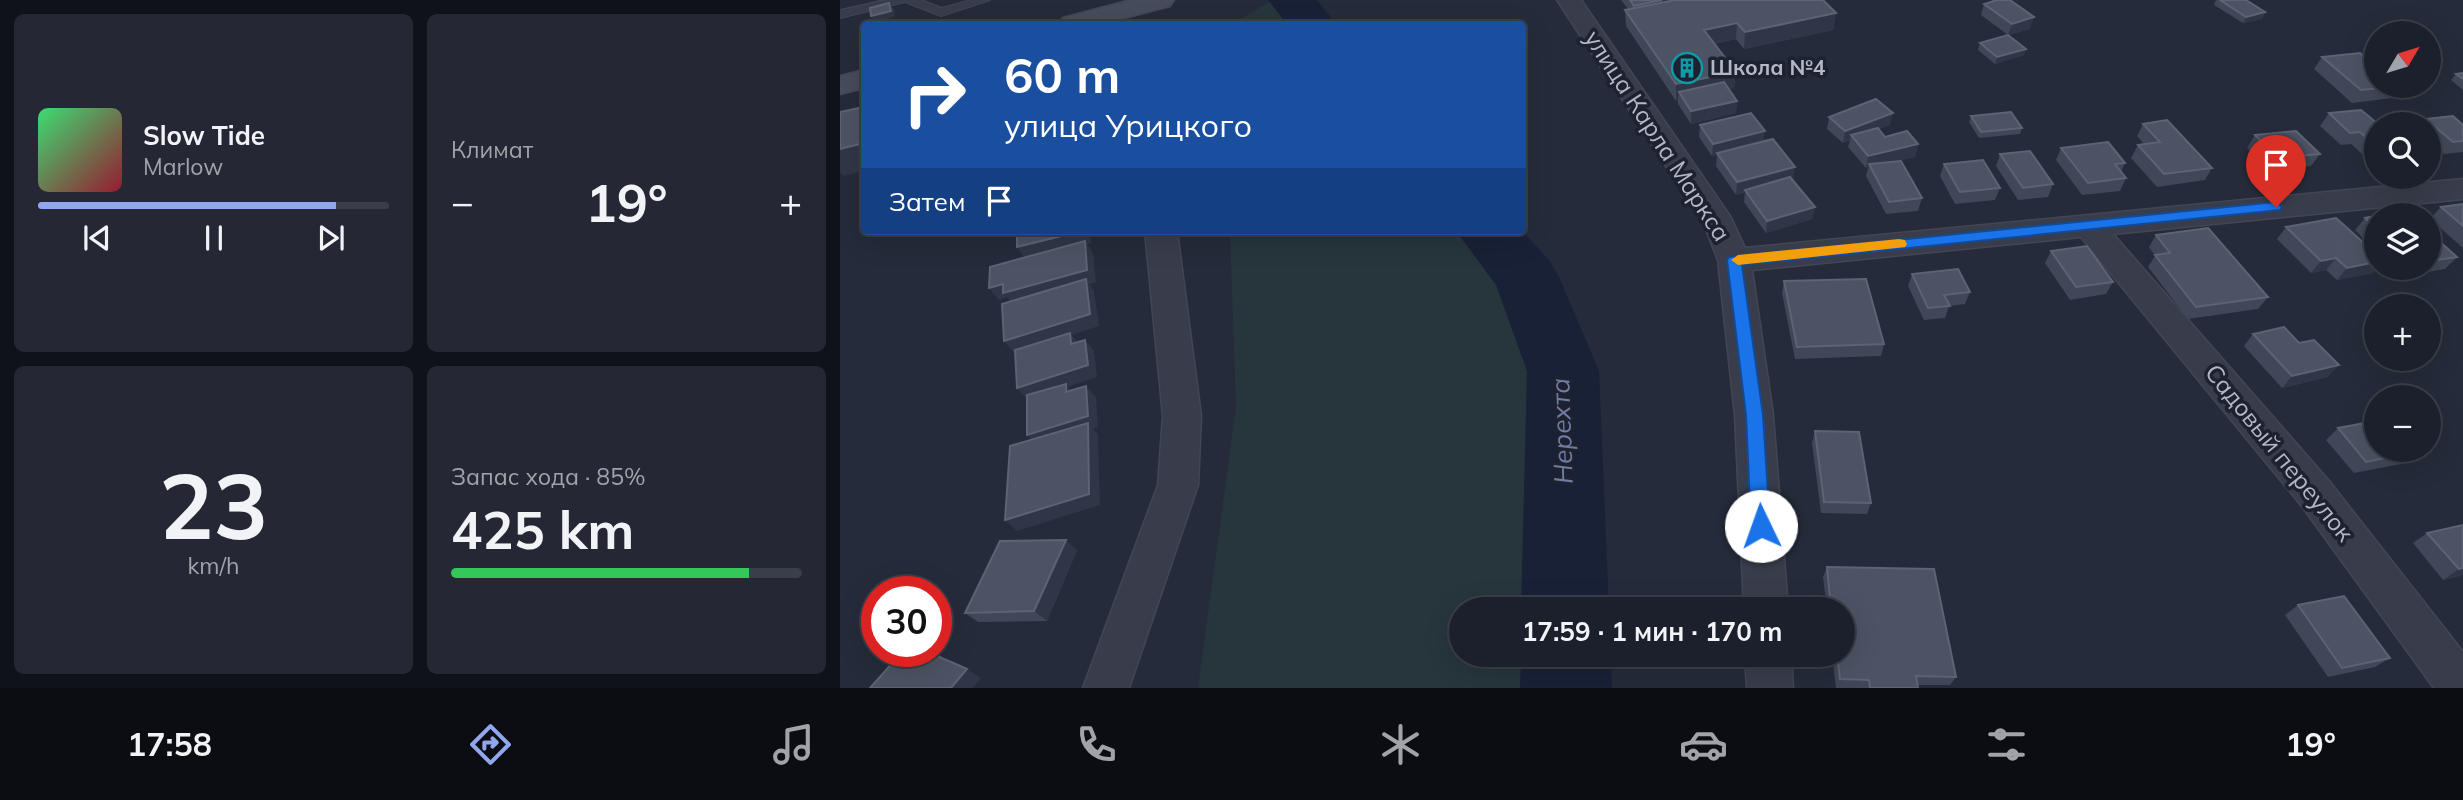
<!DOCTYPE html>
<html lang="ru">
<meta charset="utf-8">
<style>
body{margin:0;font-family:Mulish,sans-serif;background:#252834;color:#f1f3f6;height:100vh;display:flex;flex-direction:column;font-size:26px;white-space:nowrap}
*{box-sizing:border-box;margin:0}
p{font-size:23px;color:#a0a3a9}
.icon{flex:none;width:38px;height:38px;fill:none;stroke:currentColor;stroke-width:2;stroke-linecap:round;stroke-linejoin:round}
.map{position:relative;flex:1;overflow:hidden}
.side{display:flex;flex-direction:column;gap:14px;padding:14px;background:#0f1218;width:840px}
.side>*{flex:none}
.guide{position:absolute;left:21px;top:21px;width:665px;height:214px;border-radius:7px;box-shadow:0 7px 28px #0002,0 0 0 2px #3a3e48;background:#1a4fa0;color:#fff;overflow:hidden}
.needle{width:46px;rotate:52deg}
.tools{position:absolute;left:1524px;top:21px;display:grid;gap:14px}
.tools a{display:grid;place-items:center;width:77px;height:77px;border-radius:50%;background:#1c202c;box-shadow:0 7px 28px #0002,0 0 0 2px #3a3e48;font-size:35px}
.speed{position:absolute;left:21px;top:576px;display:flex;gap:14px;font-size:35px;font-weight:700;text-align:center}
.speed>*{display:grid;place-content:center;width:91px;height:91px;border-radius:50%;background:#1c202c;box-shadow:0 7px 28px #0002,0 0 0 2px #3a3e48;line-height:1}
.speed .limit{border:10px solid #d22;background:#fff;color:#111}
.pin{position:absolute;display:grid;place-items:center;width:60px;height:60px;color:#fff;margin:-72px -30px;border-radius:50% 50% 50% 0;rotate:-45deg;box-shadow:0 0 7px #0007}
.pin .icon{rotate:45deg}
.me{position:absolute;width:77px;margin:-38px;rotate:357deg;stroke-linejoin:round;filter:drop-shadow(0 0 5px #0008)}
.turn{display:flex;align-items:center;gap:24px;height:147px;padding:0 28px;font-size:32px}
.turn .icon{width:91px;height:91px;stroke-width:2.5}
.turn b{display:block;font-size:49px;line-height:60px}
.then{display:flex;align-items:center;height:66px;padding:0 28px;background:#0003;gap:14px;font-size:26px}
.big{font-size:52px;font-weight:700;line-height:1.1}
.side .card{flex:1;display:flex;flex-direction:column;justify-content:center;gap:10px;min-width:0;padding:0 24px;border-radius:10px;background:#252834}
.side .dial{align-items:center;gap:0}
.dial b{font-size:91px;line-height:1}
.song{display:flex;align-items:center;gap:21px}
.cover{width:84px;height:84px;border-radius:10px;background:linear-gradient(135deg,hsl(140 70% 55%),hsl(350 70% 35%))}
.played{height:7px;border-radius:4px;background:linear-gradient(90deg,#90a6ef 85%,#3a3e48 85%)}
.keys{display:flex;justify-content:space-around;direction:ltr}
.heat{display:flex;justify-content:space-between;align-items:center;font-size:38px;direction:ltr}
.charge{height:10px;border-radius:5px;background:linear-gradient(90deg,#34c759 85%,#3a3e48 0)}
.side .tiles{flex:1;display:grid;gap:14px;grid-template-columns:repeat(2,1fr)}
.trip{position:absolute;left:609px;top:597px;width:406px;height:70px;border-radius:35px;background:#1c202c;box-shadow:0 7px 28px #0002,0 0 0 2px #3a3e48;font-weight:700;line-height:70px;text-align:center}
.dock{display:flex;height:112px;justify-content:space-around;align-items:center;background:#0b0d12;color:#a0a3a9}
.dock .icon{width:49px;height:49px}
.dock .current{color:#90a6ef}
.dock b{font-size:32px;color:#f1f3f6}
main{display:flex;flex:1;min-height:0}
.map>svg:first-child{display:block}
.green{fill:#27363c}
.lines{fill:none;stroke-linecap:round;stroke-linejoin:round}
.river{fill:#192137;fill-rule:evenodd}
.lane-casing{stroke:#424654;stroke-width:2}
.street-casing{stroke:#424654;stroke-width:3}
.secondary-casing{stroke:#424654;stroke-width:3}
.lane{fill:#393d4b;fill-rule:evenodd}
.street{fill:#393d4b;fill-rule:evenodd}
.secondary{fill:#474c5d;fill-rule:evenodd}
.wall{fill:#404758}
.shaded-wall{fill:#303647}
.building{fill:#4c5364;stroke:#5c6373;stroke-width:2}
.route{fill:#1a73e8;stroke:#114b97;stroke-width:2}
.slow{fill:#f59e0b}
.labels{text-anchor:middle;stroke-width:7;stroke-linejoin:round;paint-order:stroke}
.far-poi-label{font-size:21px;font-weight:bold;fill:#b4b8c6;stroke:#1e2230;text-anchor:start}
.street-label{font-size:24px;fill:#b4b8c6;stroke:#1e2230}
.water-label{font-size:26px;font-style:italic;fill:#707da2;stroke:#1e2230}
</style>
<main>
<section class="side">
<div class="tiles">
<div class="card">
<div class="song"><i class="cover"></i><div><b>Slow Tide</b><p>Marlow</p></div></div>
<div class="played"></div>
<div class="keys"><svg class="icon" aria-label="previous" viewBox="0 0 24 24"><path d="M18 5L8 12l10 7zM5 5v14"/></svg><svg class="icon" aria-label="pause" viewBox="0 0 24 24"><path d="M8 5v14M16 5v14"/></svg><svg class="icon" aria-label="next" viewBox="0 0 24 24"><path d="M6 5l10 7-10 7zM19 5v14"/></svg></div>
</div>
<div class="card"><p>Климат</p>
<div class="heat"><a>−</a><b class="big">19°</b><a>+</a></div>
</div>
<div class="card dial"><b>23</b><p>km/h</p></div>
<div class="card"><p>Запас хода · 85%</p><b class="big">425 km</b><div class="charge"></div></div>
</div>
</section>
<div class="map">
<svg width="1623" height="688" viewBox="0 0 1623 688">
<rect width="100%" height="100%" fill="#252b3a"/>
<path class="green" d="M433 0H452L472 24H392Z
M390 231H647L686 277 723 371 725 609H621V654L726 655V688H358L396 407Z"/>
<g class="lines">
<path class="river" d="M428 0H477L496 24H447Z
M616 231H682L709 260 719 277 759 371 769 609H681L687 371 656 285Z
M681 654H771L772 688H680Z"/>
<g class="lane-casing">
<path id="lane" d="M45 0H81L102 8 131 0H150L101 16 65 2 0 18V10Z"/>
</g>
<g class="street-casing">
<path id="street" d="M717 0H741L890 216 905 248 1623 179V199L1273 234 1489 481 1623 652V688H1594L1461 505 1241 237 912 270 933 415 948 609H904L895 415 878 260 864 224Z
M305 231H337L361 416 358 485 289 688H243L318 485 323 416Z
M905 654H951L953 688H907Z"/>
</g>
<g class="secondary-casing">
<path id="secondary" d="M291 0H334L330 6 261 24H219L223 18Z
M24 70V88L0 94V76Z"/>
</g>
<use href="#lane" class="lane"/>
<use href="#street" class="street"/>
<use href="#secondary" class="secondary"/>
</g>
<path class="wall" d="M781 0H829V1L996 13 993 30 904 49 896 39 874 44 896 72 894 88 889 89 897 101 896 113 851 124 838 104V101H836L786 26 785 10 788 9Z
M1376 0H1406L1425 12 1422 19 1403 23 1374 5Z
M1144 4 1190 29 1168 35 1186 49 1184 55 1155 64 1138 50 1140 43 1168 35 1141 15Z
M1482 57 1561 86 1552 98 1512 103 1474 69Z
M1623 73V90L1611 80 1616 74Z
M1489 113 1536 124V160L1530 161 1511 144 1501 145 1480 126Z
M1131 116 1182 128 1180 134 1139 138 1129 122Z
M989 117 1050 125 1039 129 1045 137 1078 144 1075 157 1055 161 1082 198 1078 211 1046 214 1026 176 1028 168H1026L1008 147 1010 140 1003 143 987 129Z
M1586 119 1623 125V152L1603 154 1589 143V124H1582Z
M1303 124 1372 168 1365 180 1317 187 1291 158 1298 145 1304 144 1297 136Z
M860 125 924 142 975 207 972 219 926 233 904 202 905 192 896 195 876 166 877 155 872 156 859 137Z
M1415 135 1480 154 1471 166 1429 171 1407 148Z
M1221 148 1285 163 1281 172 1286 178 1280 191 1242 195 1216 160Z
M1160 154 1213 184 1208 197 1178 200 1156 166Z
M1104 164 1160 188 1155 200 1115 204 1100 176Z
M1623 204V248L1590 219 1601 207Z
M1536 216V251L1515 230 1525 218Z
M1446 227 1536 268H1537L1533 273 1497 280 1486 270 1471 273 1437 239Z
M1589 232 1617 257 1605 269 1563 276 1554 268H1589Z
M1316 235 1428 297 1418 309 1348 319 1308 267 1315 256 1309 247Z
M1211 251 1273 282 1266 294 1230 300 1205 263Z
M1072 274 1130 292 1125 304 1109 306 1105 318 1084 320 1068 286Z
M944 281 1044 344 1041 356 955 359 942 293Z
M1413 334 1488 377 1442 388 1404 346Z
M1498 428 1574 452 1561 464 1514 473 1486 440Z
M975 431 1031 503 1027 514 981 513 972 443Z
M1623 525V575L1603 580 1573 543 1587 533Z
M237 550 207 621 138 622 125 613Z
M987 567 1116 677 1110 685H1078V688H996L992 654H1003V609H987L983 577Z
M1458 605 1550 658 1535 667 1488 677 1445 615Z"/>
<path class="shaded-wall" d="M822 0H829V10L794 18V6Z
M49 3 54 9 55 17 36 22 31 16Z
M1425 12 1422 19 1403 23 1406 17Z
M996 13 993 30 904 49 905 32Z
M1194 17 1190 29 1168 35 1172 24Z
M897 23 896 39 863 46 864 30Z
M1186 49 1184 55 1155 64 1157 57Z
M896 72 894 88 844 99 839 92 838 101H836V84Z
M897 101 896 113 851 124V111Z
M1053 113 1050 125 1014 138 1011 135 1010 140 1003 143 1005 131Z
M925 131 923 143 872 156 873 144Z
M24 143V171L3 176 0 172V149Z
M1078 144 1075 157 1031 167 1029 164V168H1026L1028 156Z
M955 167 953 180 905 190V192L896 195 897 182Z
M975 207 972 219 926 233 927 221Z
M242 231H250L251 243 247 244 253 253 256 282 249 284 254 291 259 326 232 335 239 345 231 344 230 335 174 353 164 341 173 305 167 297 159 300 149 288 186 260 177 247Z
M1496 258 1486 270 1471 273 1481 261Z
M1536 262 1537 268 1533 273 1497 280 1507 268Z
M245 340 254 351 257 377 228 387 235 395 187 400 177 388Z
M1499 365 1488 377 1442 388 1452 376Z
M246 386 256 397 258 427 253 429 258 434 260 505 177 531 165 520 198 446 187 435Z
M226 540 237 550 207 621 194 611Z
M1623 568V575L1603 580 1619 569Z
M127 669 141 678 133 688H111Z"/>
<path class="building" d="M790 0H822L794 6Z
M835 0H983L996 13 905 32 897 23 864 30 896 72 836 84 785 10Z
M1157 0H1170L1194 17 1172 24 1144 4Z
M1380 0H1406L1425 12 1406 17Z
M49 3 51 11 31 16 30 8Z
M1168 35 1186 49 1157 57 1140 43Z
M1520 53 1536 66V86H1561L1521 90 1482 57Z
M1623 73V79L1616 74Z
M884 82 897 101 851 111 839 92Z
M1036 99 1053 113 1005 131 989 117Z
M24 107V143L0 149V112Z
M1521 110 1538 124H1536V146L1520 132 1510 133 1489 113Z
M1171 112 1182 128 1141 132 1131 116Z
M911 113 925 131 873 144 860 125Z
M1613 116 1623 125V141L1613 142 1586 119Z
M1327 120 1372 168 1324 174 1298 145 1320 142 1303 124Z
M1038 128 1045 137 1067 131 1078 144 1028 156 1011 135Z
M1456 131 1480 154 1438 158 1415 135Z
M933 139 955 167 897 182 877 153Z
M1268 142 1285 163 1275 164 1286 178 1248 183 1221 148Z
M1190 151 1213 184 1183 188 1160 154Z
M1143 160 1160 188 1120 192 1104 164Z
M1061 161 1082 198 1049 202 1029 164Z
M950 177 975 207 927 221 905 190Z
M1623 204V226L1601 207Z
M1566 211 1570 215H1541Z
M1536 216V229L1525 218Z
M1496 218 1536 254V262L1507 268 1496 258 1481 261 1446 227Z
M1368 228 1428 297 1356 307 1315 255 1330 253 1316 235Z
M177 231H242L177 247Z
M1589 232 1617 257 1589 261Z
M245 241 247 270 163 293V284L149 288 150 267Z
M1247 246 1273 282 1236 287 1211 251Z
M1118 269 1130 292 1104 295 1110 306 1088 308 1072 274Z
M246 279 250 314 164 341 162 304Z
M1026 279 1044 344 957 347 944 281Z
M1444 327 1459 343 1474 340 1499 365 1452 376 1413 334Z
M230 333 231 344 245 340 248 365 177 388 175 350Z
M226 384V392L246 386 248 416 187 435V395Z
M1536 421V450H1572L1574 452 1526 462 1498 428Z
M248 423 249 494 165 520 170 446Z
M975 431 1019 432 1031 503 984 502Z
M1623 525V568L1619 569 1587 533Z
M226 540 194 611 125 613 160 541Z
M987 567 1094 569 1116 677 1076 676 1078 688H1030L1029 680 1000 679 997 654H1003V609H991Z
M1504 596 1550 658 1502 668 1458 605Z
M63 651H86L127 669 111 688H30Z"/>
<path class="route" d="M1436 202 1442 207 1440 210 902 265 923 415 930 526 927 532 921 534 914 532 911 526 906 415 887 260 889 257Z"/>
<path class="slow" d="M1059 239 1065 240 1067 244 1065 247 898 265 891 260 898 255Z"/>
<defs>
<g id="building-ring" transform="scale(1.575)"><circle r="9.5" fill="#1e2230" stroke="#0f9aa8" stroke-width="1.5"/><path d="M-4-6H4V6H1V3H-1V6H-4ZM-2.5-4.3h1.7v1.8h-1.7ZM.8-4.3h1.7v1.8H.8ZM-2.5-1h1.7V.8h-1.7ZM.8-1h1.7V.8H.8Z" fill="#0f9aa8"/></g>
</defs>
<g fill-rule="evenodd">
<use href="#building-ring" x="847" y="68"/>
</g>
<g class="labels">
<g class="far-poi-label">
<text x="870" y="75">Школа №4</text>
</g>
<g class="street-label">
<text transform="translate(817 136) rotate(57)" y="8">улица Карла Маркса</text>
<text transform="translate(1439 453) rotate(51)" y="8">Садовый переулок</text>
</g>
<g class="water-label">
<text transform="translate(722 431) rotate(-92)" y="9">Нерехта</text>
</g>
</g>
</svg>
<div class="tools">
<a><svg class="needle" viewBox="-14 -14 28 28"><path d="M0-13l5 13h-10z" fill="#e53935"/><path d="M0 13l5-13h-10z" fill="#a0a3a9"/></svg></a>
<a><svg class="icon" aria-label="search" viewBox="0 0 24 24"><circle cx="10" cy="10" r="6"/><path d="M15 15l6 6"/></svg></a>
<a><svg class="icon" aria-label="layers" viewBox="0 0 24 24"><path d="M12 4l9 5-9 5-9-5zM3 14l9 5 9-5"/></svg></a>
<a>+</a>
<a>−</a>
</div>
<div class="speed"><div class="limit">30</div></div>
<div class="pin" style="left:1436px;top:207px;background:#d93025"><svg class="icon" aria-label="arrive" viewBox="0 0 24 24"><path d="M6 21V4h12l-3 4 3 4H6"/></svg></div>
<svg class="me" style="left:921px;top:526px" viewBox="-20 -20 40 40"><circle r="19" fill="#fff"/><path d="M0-13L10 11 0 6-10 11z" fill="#1a73e8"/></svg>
<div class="trip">17:59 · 1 мин · 170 m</div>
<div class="guide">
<div class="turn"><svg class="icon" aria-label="right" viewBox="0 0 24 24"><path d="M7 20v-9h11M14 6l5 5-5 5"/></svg><div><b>60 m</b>улица Урицкого</div></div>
<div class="then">Затем<svg class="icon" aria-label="arrive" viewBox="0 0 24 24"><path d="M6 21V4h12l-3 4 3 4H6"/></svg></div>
</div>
</div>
</main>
<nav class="dock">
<b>17:58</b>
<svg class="icon current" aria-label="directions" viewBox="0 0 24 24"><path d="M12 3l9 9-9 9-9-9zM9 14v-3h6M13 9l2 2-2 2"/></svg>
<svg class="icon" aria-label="music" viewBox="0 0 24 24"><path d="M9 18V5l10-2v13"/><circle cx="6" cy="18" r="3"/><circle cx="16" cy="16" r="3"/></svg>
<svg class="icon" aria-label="phone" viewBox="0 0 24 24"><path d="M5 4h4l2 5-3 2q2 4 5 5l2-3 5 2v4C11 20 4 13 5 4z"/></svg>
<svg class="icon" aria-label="climate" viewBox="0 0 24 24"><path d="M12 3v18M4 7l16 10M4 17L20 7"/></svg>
<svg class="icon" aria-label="car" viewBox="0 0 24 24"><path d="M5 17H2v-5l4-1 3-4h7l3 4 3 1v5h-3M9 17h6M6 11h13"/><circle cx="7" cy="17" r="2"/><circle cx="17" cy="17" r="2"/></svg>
<svg class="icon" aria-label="filters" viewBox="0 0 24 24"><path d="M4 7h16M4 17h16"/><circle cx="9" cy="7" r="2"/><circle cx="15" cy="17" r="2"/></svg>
<b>19°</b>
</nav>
